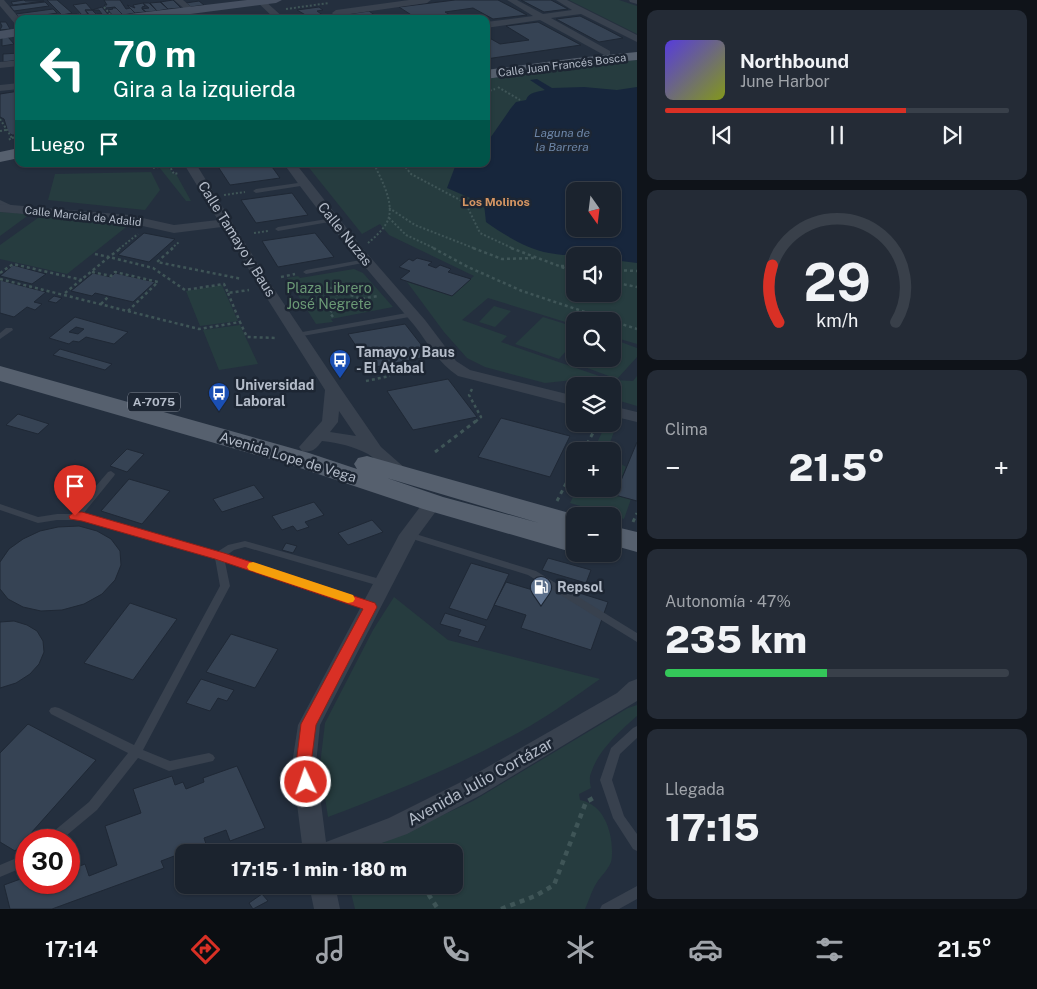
<!DOCTYPE html>
<html lang="es">
<meta charset="utf-8">
<style>
body{margin:0;font-family:"Public Sans",sans-serif;background:#242b36;color:#f1f3f6;height:100vh;display:flex;flex-direction:column;font-size:19px;white-space:nowrap}
*{box-sizing:border-box;margin:0}
p{font-size:16px;color:#a0a4aa}
.icon{flex:none;width:28px;height:28px;fill:none;stroke:currentColor;stroke-width:2;stroke-linecap:round;stroke-linejoin:round}
.map{position:relative;flex:1;overflow:hidden}
.panel{display:flex;flex-direction:column;gap:10px;padding:10px;background:#0f1319;width:400px}
.panel>*{flex:none}
.hud{position:absolute;left:15px;top:15px;width:475px;height:152px;border-radius:10px;box-shadow:0 1px 4px #0004,0 0 0 1px #39404a;background:#00695c;color:#fff;overflow:hidden}
.needle{width:32px;rotate:166deg}
.controls{position:absolute;left:566px;top:182px;display:grid;gap:10px}
.controls a{display:grid;place-items:center;width:55px;height:55px;border-radius:10px;background:#1b232e;box-shadow:0 1px 4px #0004,0 0 0 1px #39404a;font-size:25px}
.speed{position:absolute;left:15px;top:829px;display:flex;gap:10px;font-size:25px;font-weight:700;text-align:center}
.speed>*{display:grid;place-content:center;width:65px;height:65px;border-radius:50%;background:#1b232e;box-shadow:0 1px 4px #0004,0 0 0 1px #39404a;line-height:1}
.speed .limit{border:8px solid #d22;background:#fff;color:#111}
.pin{position:absolute;display:grid;place-items:center;width:42px;height:42px;color:#fff;margin:-51px -21px;border-radius:50% 50% 50% 0;rotate:-45deg;box-shadow:0 0 5px #0007}
.pin .icon{rotate:45deg}
.me{position:absolute;width:55px;margin:-28px;rotate:357deg;stroke-linejoin:round;filter:drop-shadow(0 0 4px #0008)}
.turn{display:flex;align-items:center;gap:18px;height:105px;padding:0 15px;font-size:22px}
.turn .icon{width:65px;height:65px;stroke-width:2.5}
.turn b{display:block;font-size:35px;line-height:42px}
.then{display:flex;align-items:center;height:48px;padding:0 15px;background:#0003;gap:10px;font-size:19px}
.big{font-size:38px;font-weight:800;line-height:1.1}
.panel .tile{flex:1;display:flex;flex-direction:column;justify-content:center;gap:8px;min-width:0;padding:0 18px;border-radius:10px;background:#242b36}
.panel .dial{align-items:center;gap:0}
.dial svg{height:130px;overflow:visible;fill:none;stroke:#39404a;stroke-width:7;stroke-linecap:round;text-anchor:middle}
.dial text{fill:#f1f3f6;stroke:none}
.song{display:flex;align-items:center;gap:15px}
.cover{width:60px;height:60px;border-radius:8px;background:linear-gradient(135deg,hsl(250 70% 55%),hsl(70 70% 35%))}
.played{height:5px;border-radius:2px;background:linear-gradient(90deg,#d93025 70%,#39404a 70%)}
.keys{display:flex;justify-content:space-around;direction:ltr}
.heat{display:flex;justify-content:space-between;align-items:center;font-size:28px;direction:ltr}
.charge{height:8px;border-radius:4px;background:linear-gradient(90deg,#34c759 47%,#39404a 0)}
.trip{position:absolute;left:175px;top:844px;width:288px;height:50px;border-radius:10px;background:#1b232e;box-shadow:0 1px 4px #0004,0 0 0 1px #39404a;font-weight:800;line-height:50px;text-align:center}
.tab-bar{display:flex;height:80px;justify-content:space-around;align-items:center;background:#0b0e12;color:#a0a4aa}
.tab-bar .icon{width:35px;height:35px}
.tab-bar .current{color:#d93025}
.tab-bar b{font-size:22px;color:#f1f3f6}
main{display:flex;flex:1;min-height:0}
.map>svg:first-child{display:block}
.green{fill:#263c3f;fill-rule:evenodd}
.water{fill:#17263c;fill-rule:evenodd}
.building{fill:#364354;stroke:#1f2835;fill-rule:evenodd}
.lines{fill:none;stroke-linecap:round;stroke-linejoin:round}
.path-far3{stroke:#3f5557;stroke-width:2;stroke-dasharray:2 2;stroke-linecap:butt}
.path-far2{stroke:#3f5557;stroke-width:2.5;stroke-dasharray:3 3;stroke-linecap:butt}
.path-far1{stroke:#3f5557;stroke-width:3;stroke-dasharray:4 4;stroke-linecap:butt}
.path{stroke:#3f5557;stroke-width:4.5;stroke-dasharray:5 5;stroke-linecap:butt}
.service{fill:#38414e;fill-rule:evenodd}
.minor{fill:#38414e;fill-rule:evenodd}
.secondary{fill:#465061;fill-rule:evenodd}
.primary{fill:#56606e;fill-rule:evenodd}
.route{fill:#d93025;stroke:#8d1f18}
.slow{fill:#f59e0b}
.labels{text-anchor:middle;stroke-width:5;stroke-linejoin:round;paint-order:stroke}
.far-street-label{font-size:11px;fill:#b4bcc9;stroke:#1d2633}
.far-water-label{font-size:12px;font-style:italic;fill:#6d86a8;stroke:#1d2633}
.far-neighbourhood-label{font-size:12px;font-weight:bold;fill:#d59563;stroke:#1d2633}
.shield{fill:#1d2633;stroke:#878f9c;stroke-width:1}
.shield-label{font-size:12px;font-weight:bold;fill:#b4bcc9}
.street-label{font-size:14px;fill:#b4bcc9;stroke:#1d2633}
.park-label{font-size:14px;fill:#6b9a76;stroke:#1d2633}
.poi-label{font-size:14px;font-weight:bold;fill:#b4bcc9;stroke:#1d2633;text-anchor:start}
.near-street-label{font-size:16px;fill:#b4bcc9;stroke:#1d2633}
</style>
<main>
<div class="map">
<svg width="637" height="909" viewBox="0 0 637 909">
<rect width="100%" height="100%" fill="#242f3e"/>
<path class="green" d="M569 0H619L637 6V34Z
M637 60V344L613 337 612 321H575V325L488 298 462 320 507 336 501 342 602 377 545 383 485 367 467 358 444 332 407 282 452 296 474 276 389 235 380 224 362 234 306 164H486V79L578 66ZM575 191H612V229H575ZM575 256H612V294H575Z
M168 166 173 174H176L191 201H186L159 167Z
M151 172 160 190 145 210 48 200 55 174Z
M0 212 30 214 0 236Z
M42 215 130 224 67 274 0 259V245Z
M354 269 363 273 393 307 331 319 333 322 316 324 287 278 298 276 300 278Z
M222 285 238 321 200 326 186 291Z
M494 306 511 311 495 327 479 322Z
M543 317 575 327V341L559 359 515 344Z
M240 325 258 364 219 370 203 330Z
M613 339 637 348V357L617 379 571 362 575 358 612 359Z
M637 376V406L613 399 612 386H598L612 383V380L633 381Z
M613 422 617 423 607 451H593L606 424H612Z
M613 459 626 467 615 494 631 499 624 519 570 503 577 489H612Z
M394 597 448 640 600 679C577 695 554 712 530 726 465 763 397 791 328 817L320 765 325 723 373 630Z
M637 705V716C620 731 598 750 591 773 589 777 590 784 591 788L579 794 580 800C603 804 612 830 612 851 612 854 612 859 611 862 608 870 600 877 596 884 591 892 589 901 585 909H355L349 885H454V852H374L383 849 380 844 473 801 628 708Z"/>
<path class="water" d="M537 79 552 88 584 87 617 90 637 87V263L613 260 612 256C592 256 570 257 549 253 527 249 504 235 486 222L484 204 447 188 456 164H486V144L511 108 516 102 526 100C529 92 537 92 545 90L530 80ZM575 191H612V229H575Z"/>
<path class="building" d="M24 0 25 1H44L13 5 11 2Z
M47 0H57L72 13 62 15Z
M104 0H120L126 9 130 8 135 13 123 15 115 7 106 8 104 5H107Z
M173 0 181 8 168 9 160 2Z
M455 0H498L527 15 493 19 473 8 445 12 457 19H426L413 16 399 7Z
M521 0H551L568 9 544 12Z
M199 1 204 5 191 7 186 3Z
M45 2 49 6 14 11 10 6Z
M161 2 168 9 157 11 150 3Z
M86 3 92 10H85L88 14 82 15 73 5Z
M143 3 145 6 142 7V9L146 12 135 13 127 5 135 8 133 5Z
M143 3H149L157 11 146 12 142 9 149 8Z
M102 7 110 17 100 18 97 14H102L99 10H92Z
M319 7 323 10 317 11 328 19 307 18 309 17 297 10Z
M112 8H116L123 15 113 16 108 10 113 9Z
M53 9 57 13 20 19 16 14Z
M85 10H92L100 18 93 19Z
M369 11 380 19H347L342 15Z
M72 14H77L82 19H63L61 16Z
M580 16 606 29 623 38 599 42 556 19Z
M0 22H6L10 29 0 30 2 26Z
M538 22 581 45 486 59V36L500 44 529 40 506 26Z
M2 37H8L14 44 2 46Z
M19 53V60L3 62V54Z
M19 91V135H12L8 132 4 119 0 117V94Z
M226 164H270L280 178 230 185 217 165Z
M292 193 308 215 256 223 241 200Z
M144 233 175 239 149 262 118 255Z
M315 233 334 257 278 267 262 241Z
M417 258 432 262 428 265 436 268 440 265 451 269 448 272 471 279 452 296 400 279 410 271 399 267 409 259 413 261Z
M13 265 46 274 32 284 0 276Z
M93 273 111 277 115 273 155 282 133 302 95 293 92 296 71 291Z
M0 280 46 292 34 302 42 304 35 310 27 307 14 317 0 313Z
M54 296 62 298 56 303 48 301Z
M352 301 355 305 358 308 350 310 345 302Z
M75 317 128 332 114 344 86 337 79 342 73 341 69 344 49 338ZM76 327 84 329 78 334 69 332Z
M405 324 430 356 371 368 348 334Z
M60 349 112 364 105 370 53 355Z
M448 379 477 417 413 430 387 391Z
M18 414 49 424 38 434 6 425Z
M501 418 570 436 550 477 478 457Z
M637 442V501L615 495Z
M127 449 144 454 127 472 110 466Z
M129 479 170 491 142 524 101 511Z
M254 485 264 498 222 512 213 499Z
M314 502 324 515 305 522 309 527 297 531 293 526 282 530 272 516Z
M372 520 383 532 348 545 338 533Z
M79 526 97 531 111 539 120 551 121 565 115 580 102 594 84 604 62 610 41 611 23 607 8 599 0 589V562L9 549 23 539 40 531 58 527Z
M286 543 297 546 293 553 282 550Z
M548 558 591 570 586 583 542 570Z
M471 563 509 574 487 620 449 608Z
M541 581 608 602 591 650 521 628 526 615 494 605 506 582 536 591Z
M130 603 177 619 133 680 84 663Z
M445 613 486 626 478 642 458 636 461 630 440 624Z
M14 621 27 625 37 631 43 641 44 652 39 664 30 674 16 683 0 688V622Z
M231 634 278 649 255 688 206 672Z
M201 679 234 690 227 701 218 698 210 711 186 703Z
M28 724 96 760 15 851 0 842V753Z
M237 766 265 828 230 841 226 830 204 838 206 844 161 861 164 868 52 909H10L4 885 26 877V882H69V862L74 860 77 867 85 864 89 876 117 865 105 826 141 813 133 789 172 776 175 785 183 782 186 789 204 782 203 778Z
M262 894 268 901 253 909 249 903Z"/>
<g class="lines">
<path class="path-far3" d="M104 7 110 14
M286 9 329 3
M79 14 83 19
M498 87 520 100
M486 92 495 89
M0 119 12 138 8 140
M0 131 6 130
M12 138 19 136
M403 164 411 174 460 200 467 206 480 233 514 249
M153 168 169 165 174 174 179 173
M224 195 245 192
M389 208 415 225 476 249
M389 218 406 235 436 249
M254 233 268 231
M368 243C375 237 383 230 387 222 396 205 381 179 374 164
M119 249 138 234
M171 249 179 242"/>
<path class="path-far2" d="M173 248 157 262 242 279
M433 248 468 267 522 291 612 321
M473 248 502 259 535 258
M511 248 575 272
M95 254 109 257 121 248
M561 266H575
M612 270 637 271
M92 272 111 276 115 272 158 282 128 311
M0 273 13 264 82 280
M281 277 295 274
M0 279 199 329 240 322 247 337 277 338
M612 282 637 287
M336 284H343L349 289 341 294 333 293 330 287Z
M65 293 109 257 153 268 185 290 224 284 228 293 249 290
M228 293 240 322
M345 293 361 299 378 296
M101 304 109 296
M333 317 330 313 335 306 337 294
M612 321 637 329
M366 381 390 376
M472 389 469 395 481 417 475 422"/>
<path class="path-far1" d="M583 451 598 424
M435 452 476 421
M557 501 575 466
M633 522 637 513"/>
<path class="path" d="M423 886 438 909
M501 909 535 896 554 885 586 802 597 796"/>
<path class="service" d="M187 164H195L192 166Z
M305 182 308 184 307 185 256 193 253 191 256 189Z
M0 200 17 208 18 209 13 210 0 204Z
M333 218 335 219V221L278 231 275 229 278 227Z
M366 259 369 261 368 262 306 274 303 272 306 270Z
M412 312H415V316L297 337 293 335 297 333Z
M6 328H12L13 330 0 339V333Z
M111 471 115 474 114 476 83 514 217 552 228 545 245 541 387 581 388 583 387 585 383 587 245 547 234 550 227 555 375 604 376 607 375 610H367L225 562 230 586 143 750 170 761 209 753 213 755 215 758 213 761 169 771 138 758 97 810 61 840H46L48 836 89 802 128 753 51 714 49 711 51 708 55 707 59 708 134 745 220 586 215 558 83 520H57L38 523 0 510V504L38 517 57 514H72L108 472Z
M409 532 536 571 637 633V642L528 575 406 537 404 535 406 533Z
M637 726V738L620 754 612 780 624 816 637 834V851L633 849 613 818 600 780 611 748 633 728Z
M26 854V866L0 877V865Z
M637 886V899L619 909H600L602 905Z"/>
<path class="minor" d="M0 0H4L20 19 19 26 16 25 0 6Z
M174 0H183L195 10 188 12Z
M255 0H264L285 19H275Z
M409 0H431L427 3 343 15 346 19H337L332 13 336 10Z
M507 0H517L543 14 572 10 556 0H567L637 35V42L581 14 551 18 610 51V55H604L540 20 486 28V22L533 16Z
M629 0H637V4L630 2Z
M19 60V66L0 68V62Z
M19 83V89L0 91V85Z
M184 164H196L268 280 341 389 381 447 406 469 409 473 406 477C389 481 381 462 368 454 353 446 339 443 322 441 316 449 312 453 302 451L299 447 322 421 325 390 222 227 174 233 129 223 0 212V204L129 215 174 225 218 220ZM339 411 356 436 330 432 338 422Z
M284 164H296L364 250 425 320 456 361 470 370 575 396V406L458 376C438 363 429 344 414 325 370 272 324 221 284 164Z
M612 406 637 412V422L612 416Z
M433 497 440 499 442 503 417 537 320 725 316 764 326 842 389 818 463 781 617 693 629 682 637 679V701L481 795 407 834 357 852H303L292 764 298 725 399 535 426 499Z
M309 885H335L340 909H314Z"/>
<path class="secondary" d="M247 0H282L276 3 152 19H115L121 15Z
M19 28V36L0 39V31Z"/>
<path class="primary" d="M637 52V60L577 66 486 79V70L577 58Z
M19 148V158L0 162V152Z
M0 366 309 453 357 469 354 464 358 458 367 456 580 516H575V553L423 509 291 465 0 381ZM387 478 539 523 443 497Z
M612 526 637 532V552L612 545Z"/>
</g>
<path class="route" d="M75 512H82L224 553 375 603 377 607 316 725 311 764 314 782 312 787 306 789 301 787 296 764 301 724 363 609 215 559 82 521 70 519 69 516Z"/>
<path class="slow" d="M253 562 353 595 355 599 353 602 348 603 249 570 247 567 249 563Z"/>
<defs>
<g id="bus-pin" transform="scale(1.125)"><path d="M0 17L-7.5 6A9.5 9.5 0 1 1 7.5 6Z" fill="#1a4fb4" stroke="#1d2633"/><path d="M-5-6H5V4H4V6H2V4H-2V6H-4V4H-5ZM-3.5-4V0h7V-4ZM-3.5 1.2v1.5H-2V1.2ZM2 1.2v1.5H3.5V1.2Z" fill="#fff"/></g>
<g id="fuel-pin" transform="scale(1.125)"><path d="M0 17L-7.5 6A9.5 9.5 0 1 1 7.5 6Z" fill="#5c6f8a" stroke="#1d2633"/><path d="M-5.5-6h7V0h2V4h1.3V-2.5L3-4.5l.8-.8L6-3V5H2.5V1h-1V6h-7ZM-4.2-4.7v3.2H.2V-4.7Z" fill="#fff"/></g>
</defs>
<g fill-rule="evenodd">
<use href="#bus-pin" x="340" y="360"/>
<use href="#bus-pin" x="219" y="393"/>
<use href="#fuel-pin" x="541" y="587"/>
</g>
<g class="labels">
<g class="far-street-label">
<text transform="translate(562 65) rotate(-7)" y="4">Calle Juan Francés Bosca</text>
<text transform="translate(83 216) rotate(6)" y="4">Calle Marcial de Adalid</text>
</g>
<g class="far-water-label">
<text x="562" y="137">Laguna de<tspan x="562" dy="14">la Barrera</tspan></text>
</g>
<g class="far-neighbourhood-label">
<text x="496" y="206">Los Molinos</text>
</g>
<rect class="shield" x="128" y="392.5" width="52" height="19" rx="4"/>
<g class="shield-label">
<text x="154" y="406">A-7075</text>
</g>
<g class="street-label">
<text transform="translate(345 234) rotate(51)" y="5">Calle Nuzas</text>
<text transform="translate(237 239) rotate(58)" y="5">Calle Tamayo y Baus</text>
<text transform="translate(288 457) rotate(17)" y="5">Avenida Lope de Vega</text>
</g>
<g class="park-label">
<text x="329" y="293">Plaza Librero<tspan x="329" dy="16">José Negrete</tspan></text>
</g>
<g class="poi-label">
<text x="356" y="357">Tamayo y Baus<tspan x="356" dy="16">- El Atabal</tspan></text>
<text x="235" y="390">Universidad<tspan x="235" dy="16">Laboral</tspan></text>
<text x="557" y="592">Repsol</text>
</g>
<g class="near-street-label">
<text transform="translate(480 781) rotate(-29)" y="6">Avenida Julio Cortázar</text>
</g>
</g>
</svg>
<div class="controls">
<a><svg class="needle" viewBox="-14 -14 28 28"><path d="M0-13l5 13h-10z" fill="#e53935"/><path d="M0 13l5-13h-10z" fill="#a0a4aa"/></svg></a>
<a><svg class="icon" aria-label="sound" viewBox="0 0 24 24"><path d="M4 9h4l5-4v14l-5-4H4zM17 9q2 3 0 6"/></svg></a>
<a><svg class="icon" aria-label="search" viewBox="0 0 24 24"><circle cx="10" cy="10" r="6"/><path d="M15 15l6 6"/></svg></a>
<a><svg class="icon" aria-label="layers" viewBox="0 0 24 24"><path d="M12 4l9 5-9 5-9-5zM3 14l9 5 9-5"/></svg></a>
<a>+</a>
<a>−</a>
</div>
<div class="speed"><div class="limit">30</div></div>
<div class="pin" style="left:75px;top:516px;background:#d93025"><svg class="icon" aria-label="arrive" viewBox="0 0 24 24"><path d="M6 21V4h12l-3 4 3 4H6"/></svg></div>
<svg class="me" style="left:306px;top:782px" viewBox="-20 -20 40 40"><circle r="17" fill="#d93025" stroke="#fff" stroke-width="3"/><path d="M0-11L8 9 0 5-8 9z" fill="#fff"/></svg>
<div class="trip">17:15 · 1 min · 180 m</div>
<div class="hud">
<div class="turn"><svg class="icon" aria-label="left" viewBox="0 0 24 24"><path d="M17 20v-9H6M10 6l-5 5 5 5"/></svg><div><b>70 m</b>Gira a la izquierda</div></div>
<div class="then">Luego<svg class="icon" aria-label="arrive" viewBox="0 0 24 24"><path d="M6 21V4h12l-3 4 3 4H6"/></svg></div>
</div>
</div>
<section class="panel">
<div class="tile">
<div class="song"><i class="cover"></i><div><b>Northbound</b><p>June Harbor</p></div></div>
<div class="played"></div>
<div class="keys"><svg class="icon" aria-label="previous" viewBox="0 0 24 24"><path d="M18 5L8 12l10 7zM5 5v14"/></svg><svg class="icon" aria-label="pause" viewBox="0 0 24 24"><path d="M8 5v14M16 5v14"/></svg><svg class="icon" aria-label="next" viewBox="0 0 24 24"><path d="M6 5l10 7-10 7zM19 5v14"/></svg></div>
</div>
<div class="tile dial"><svg viewBox="0 0 100 80">
<path d="M14 69A42 42 0 1 1 86 69"/>
<path d="M14 69A42 42 0 0 1 10 34" stroke="#d93025"/>
<text x="50" y="56" font-size="32" font-weight="700">29</text>
<text x="50" y="72" font-size="11">km/h</text>
</svg></div>
<div class="tile"><p>Clima</p>
<div class="heat"><a>−</a><b class="big">21.5°</b><a>+</a></div>
</div>
<div class="tile"><p>Autonomía · 47%</p><b class="big">235 km</b><div class="charge"></div></div>
<div class="tile"><p>Llegada</p><b class="big">17:15</b></div>
</section>
</main>
<nav class="tab-bar">
<b>17:14</b>
<svg class="icon current" aria-label="directions" viewBox="0 0 24 24"><path d="M12 3l9 9-9 9-9-9zM9 14v-3h6M13 9l2 2-2 2"/></svg>
<svg class="icon" aria-label="music" viewBox="0 0 24 24"><path d="M9 18V5l10-2v13"/><circle cx="6" cy="18" r="3"/><circle cx="16" cy="16" r="3"/></svg>
<svg class="icon" aria-label="phone" viewBox="0 0 24 24"><path d="M5 4h4l2 5-3 2q2 4 5 5l2-3 5 2v4C11 20 4 13 5 4z"/></svg>
<svg class="icon" aria-label="climate" viewBox="0 0 24 24"><path d="M12 3v18M4 7l16 10M4 17L20 7"/></svg>
<svg class="icon" aria-label="car" viewBox="0 0 24 24"><path d="M5 17H2v-5l4-1 3-4h7l3 4 3 1v5h-3M9 17h6M6 11h13"/><circle cx="7" cy="17" r="2"/><circle cx="17" cy="17" r="2"/></svg>
<svg class="icon" aria-label="filters" viewBox="0 0 24 24"><path d="M4 7h16M4 17h16"/><circle cx="9" cy="7" r="2"/><circle cx="15" cy="17" r="2"/></svg>
<b>21.5°</b>
</nav>
